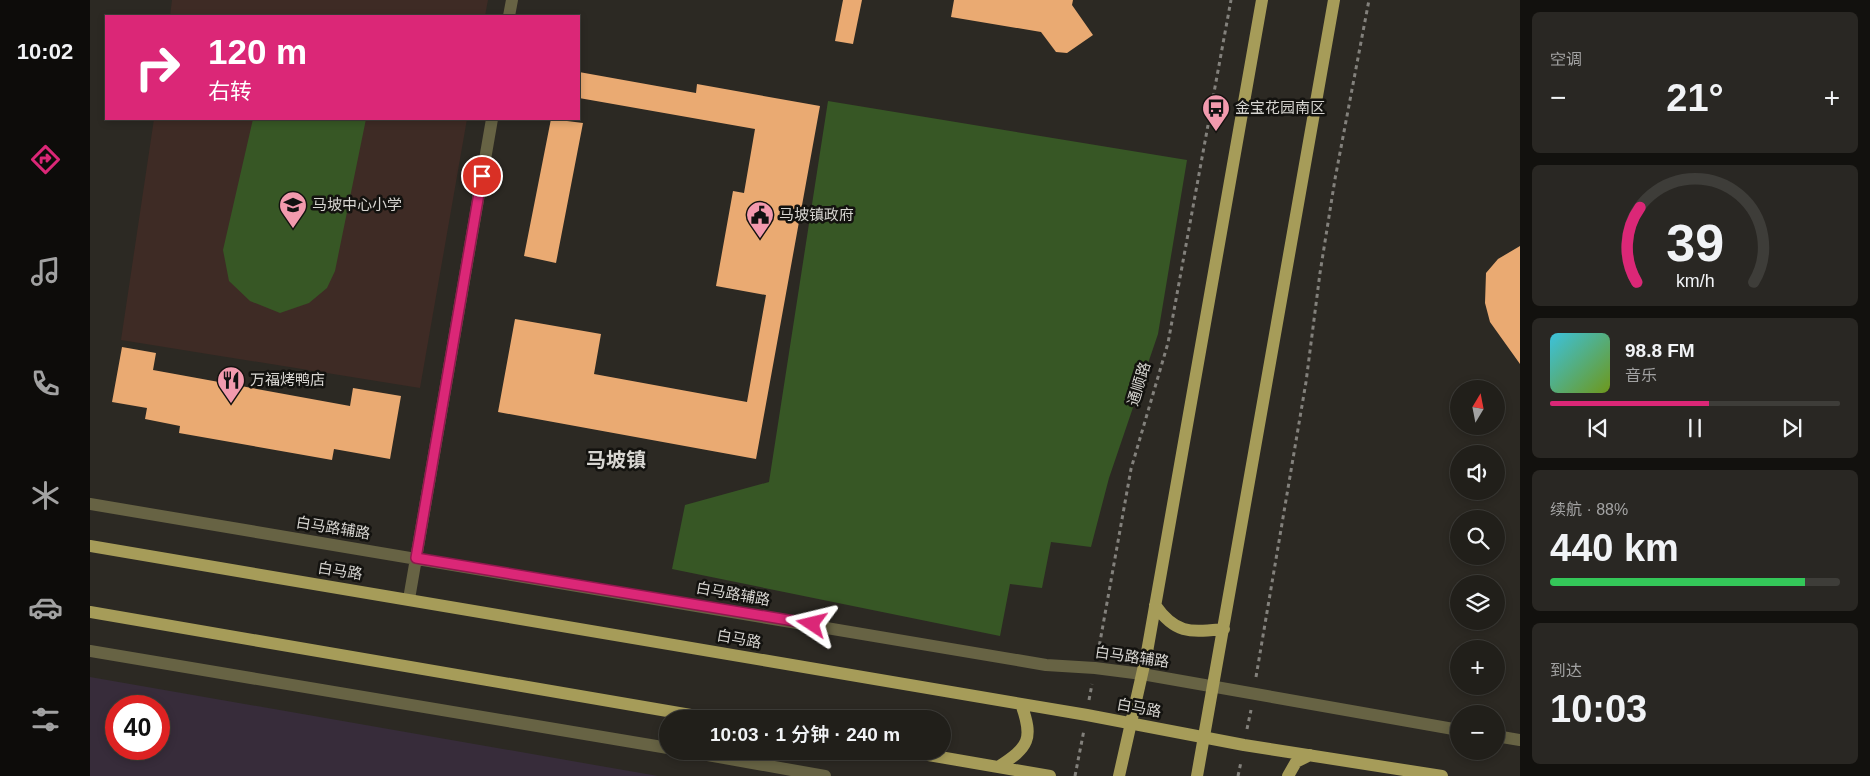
<!DOCTYPE html>
<html lang="zh">
<meta charset="utf-8">
<style>
body{margin:0;font-family:Helvetica,"Noto Sans SC",sans-serif;background:#292723;color:#f1f3f6;height:100vh;display:flex;flex-direction:column;font-size:19px;white-space:nowrap}
*{box-sizing:border-box;margin:0}
p{font-size:16px;color:#a2a2a2}
.icon{flex:none;width:28px;height:28px;fill:none;stroke:currentColor;stroke-width:2;stroke-linecap:round;stroke-linejoin:round}
.map{position:relative;flex:1;overflow:hidden}
.side{display:flex;flex-direction:column;gap:12px;padding:12px;background:#12110e;width:350px}
.side>*{flex:none}
.top-card{position:absolute;left:15px;top:15px;width:475px;height:105px;border-radius:0px;box-shadow:0 2px 8px #0003,0 0 0 1px #3e3d39;background:#db2777;color:#fff;overflow:hidden}
.needle{width:32px;rotate:10deg}
.tools{position:absolute;left:1360px;top:380px;display:grid;gap:10px}
.tools a{display:grid;place-items:center;width:55px;height:55px;border-radius:50%;background:#211f1a;box-shadow:0 2px 8px #0003,0 0 0 1px #3e3d39;font-size:25px}
.speed{position:absolute;left:15px;top:695px;display:flex;gap:10px;font-size:25px;font-weight:700;text-align:center}
.speed>*{display:grid;place-content:center;width:65px;height:65px;border-radius:50%;background:#211f1a;box-shadow:0 2px 8px #0003,0 0 0 1px #3e3d39;line-height:1}
.speed .limit{border:8px solid #d22;background:#fff;color:#111}
.pin{position:absolute;display:grid;place-items:center;width:42px;height:42px;color:#fff;margin:-21px;border:2px solid #fff;border-radius:50%;box-shadow:0 1px 5px #0007}
.me{position:absolute;width:55px;margin:-28px;rotate:280deg;stroke-linejoin:round;filter:drop-shadow(0 0 4px #0008)}
.turn{display:flex;align-items:center;gap:18px;height:105px;padding:0 20px;font-size:22px}
.turn .icon{width:65px;height:65px;stroke-width:2.5}
.turn b{display:block;font-size:35px;line-height:42px}
.big{font-size:38px;font-weight:600;line-height:1.1}
.side .tile{flex:1;display:flex;flex-direction:column;justify-content:center;gap:8px;min-width:0;padding:0 18px;border-radius:8px;background:#292723}
.side .dial{align-items:center;gap:0}
.dial svg{height:130px;overflow:visible;fill:none;stroke:#3e3d39;stroke-width:7;stroke-linecap:round;text-anchor:middle}
.dial text{fill:#f1f3f6;stroke:none}
.song{display:flex;align-items:center;gap:15px}
.cover{width:60px;height:60px;border-radius:8px;background:linear-gradient(135deg,hsl(190 70% 55%),hsl(80 70% 35%))}
.played{height:5px;border-radius:2px;background:linear-gradient(90deg,#db2777 55%,#3e3d39 55%)}
.keys{display:flex;justify-content:space-around;direction:ltr}
.heat{display:flex;justify-content:space-between;align-items:center;font-size:28px;direction:ltr}
.charge{height:8px;border-radius:4px;background:linear-gradient(90deg,#34c759 88%,#3e3d39 0)}
.trip{position:absolute;left:569px;top:710px;width:292px;height:50px;border-radius:25px;background:#211f1a;box-shadow:0 2px 8px #0003,0 0 0 1px #3e3d39;font-weight:600;line-height:50px;text-align:center}
main{display:flex;flex:1;min-height:0}
.tab-bar{display:flex;flex-direction:column;width:90px;justify-content:space-around;align-items:center;background:#0d0c0a;color:#a2a2a2}
.tab-bar .icon{width:35px;height:35px}
.tab-bar .active{color:#db2777}
.tab-bar b{font-size:22px;color:#f1f3f6}
.map>svg:first-child{display:block}
.industrial{fill:#372c3a;fill-rule:evenodd}
.education{fill:#3e2b25}
.green{fill:#375725}
.building{fill:#eaaa72}
.lines{fill:none;stroke-linecap:round;stroke-linejoin:round}
.path{stroke:#83817c;stroke-width:3;stroke-dasharray:4 4;stroke-linecap:butt}
.minor{stroke:#676344;stroke-width:12}
.major{stroke:#a69c59;stroke-width:12}
.route-casing{stroke:#8e194d;stroke-width:12}
.route{stroke:#db2777;stroke-width:9}
.labels{text-anchor:middle;stroke-width:5;stroke-linejoin:round;paint-order:stroke}
.poi-label{font-size:15px;fill:#d7d5d1;stroke:#13120f;text-anchor:start}
.street-label{font-size:15px;fill:#d7d5d1;stroke:#13120f}
.district-label{font-size:20px;font-weight:bold;fill:#d7d5d1;stroke:#13120f}
</style>
<main>
<nav class="tab-bar">
<b>10:02</b>
<svg class="icon active" aria-label="directions" viewBox="0 0 24 24"><path d="M12 3l9 9-9 9-9-9zM9 14v-3h6M13 9l2 2-2 2"/></svg>
<svg class="icon" aria-label="music" viewBox="0 0 24 24"><path d="M9 18V5l10-2v13"/><circle cx="6" cy="18" r="3"/><circle cx="16" cy="16" r="3"/></svg>
<svg class="icon" aria-label="phone" viewBox="0 0 24 24"><path d="M5 4h4l2 5-3 2q2 4 5 5l2-3 5 2v4C11 20 4 13 5 4z"/></svg>
<svg class="icon" aria-label="climate" viewBox="0 0 24 24"><path d="M12 3v18M4 7l16 10M4 17L20 7"/></svg>
<svg class="icon" aria-label="car" viewBox="0 0 24 24"><path d="M5 17H2v-5l4-1 3-4h7l3 4 3 1v5h-3M9 17h6M6 11h13"/><circle cx="7" cy="17" r="2"/><circle cx="17" cy="17" r="2"/></svg>
<svg class="icon" aria-label="filters" viewBox="0 0 24 24"><path d="M4 7h16M4 17h16"/><circle cx="9" cy="7" r="2"/><circle cx="15" cy="17" r="2"/></svg>
</nav>
<div class="map">
<svg width="1430" height="776" viewBox="0 0 1430 776">
<rect width="100%" height="100%" fill="#2c2923"/>
<path class="industrial" d="M0 677 568 776H0ZM26 706H69V749H26Z"/>
<path class="education" d="M82 0H398L395 16H80Z
M64 119H377L330 388 31 340Z"/>
<path class="green" d="M738 101 1097 160 1068 334 1019 478 1001 547 961 542 952 588 920 584 910 636 582 569 595 505 679 482Z
M163 119H276L245 271 237 288 219 303 190 313 160 301 139 281 133 250Z"/>
<path class="building" d="M753 0H772L763 44 745 41Z
M864 0H983L982 5 1003 35 977 53 966 52 951 32 861 17Z
M489 72 606 93 607 84 730 106 666 459 408 412 425 319 511 334 504 374 657 402 676 295 626 286 643 191 654 193 665 129 489 98Z
M461 119 493 123 466 263 434 256Z
M1430 246V364L1400 322 1395 303 1396 273 1408 259Z
M32 347 66 353 63 370 260 406 263 388 311 396 300 459 244 449 242 460 89 433 90 426 55 419 57 408 22 402Z"/>
<g class="lines">
<path class="path" d="M1008 653 1041 469 1078 343 1141 0
M1166 677 1216 382 1230 273 1245 179 1279 0
M999 700 1002 684
M1157 729 1161 710
M985 776 994 730
M1148 776 1151 762"/>
<path class="minor" d="M419 16 422 0
M0 504 956 665 1005 668 1052 674 1369 730
M319 599 402 119
M0 651 578 748
M1406 736 1430 740
M595 751 735 776"/>
<path class="major" d="M0 546 997 715 1154 745 1352 776
M1065 605C1086 635 1101 632 1134 629
M0 612 624 719
M815 751 960 776
M908 767C939 747 944 739 931 704
M1029 776 1057 652 1172 0
M1107 776 1244 0
M1198 776 1206 762 1220 755"/>
</g>
<g class="lines">
<g class="route-casing">
<path id="route" d="M392 176 326 558 722 624"/>
</g>
<use href="#route" class="route"/>
</g>
<defs>
<g id="bus-pin" transform="scale(1.4375)"><path d="M0 17L-7.5 6A9.5 9.5 0 1 1 7.5 6Z" fill="#f29aae" stroke="#13120f"/><path d="M-5-6H5V4H4V6H2V4H-2V6H-4V4H-5ZM-3.5-4V0h7V-4ZM-3.5 1.2v1.5H-2V1.2ZM2 1.2v1.5H3.5V1.2Z" fill="#111"/></g>
<g id="school-pin" transform="scale(1.4375)"><path d="M0 17L-7.5 6A9.5 9.5 0 1 1 7.5 6Z" fill="#f29aae" stroke="#13120f"/><path d="M0-5L7-2L0 1L-7-2ZM-4 1L0 2.5L4 1V4Q0 6-4 4Z" fill="#111"/></g>
<g id="civic-pin" transform="scale(1.4375)"><path d="M0 17L-7.5 6A9.5 9.5 0 1 1 7.5 6Z" fill="#f29aae" stroke="#13120f"/><path d="M-.6-6.5H3V-4.5H.6V-3L4-1V1h2V6H-6V1h2V-1L-.6-3ZM-1.2 2.5V6h2.4V2.5Z" fill="#111"/></g>
<g id="restaurant-pin" transform="scale(1.4375)"><path d="M0 17L-7.5 6A9.5 9.5 0 1 1 7.5 6Z" fill="#f29aae" stroke="#13120f"/><path d="M-5-6h1v4h1v-4h1v4h1v-4h1v5L-1.5 .5V6h-2V.5L-5-1ZM5-6V6H3V1.5H1.5Q1.5-4 5-6Z" fill="#111"/></g>
</defs>
<g fill-rule="evenodd">
<use href="#bus-pin" x="1126" y="108"/>
<use href="#school-pin" x="203" y="205"/>
<use href="#civic-pin" x="670" y="215"/>
<use href="#restaurant-pin" x="141" y="380"/>
</g>
<g class="labels">
<g class="poi-label">
<text x="1145" y="113">金宝花园南区</text>
<text x="222" y="210">马坡中心小学</text>
<text x="689" y="220">马坡镇政府</text>
<text x="160" y="385">万福烤鸭店</text>
</g>
<g class="street-label">
<text transform="translate(1049 384) rotate(-73)" y="5">通顺路</text>
<text transform="translate(243 528) rotate(9)" y="5">白马路辅路</text>
<text transform="translate(250 571) rotate(9)" y="5">白马路</text>
<text transform="translate(643 594) rotate(10)" y="5">白马路辅路</text>
<text transform="translate(649 639) rotate(10)" y="5">白马路</text>
<text transform="translate(1042 657) rotate(8)" y="5">白马路辅路</text>
<text transform="translate(1049 708) rotate(10)" y="5">白马路</text>
</g>
<g class="district-label">
<text x="526" y="467">马坡镇</text>
</g>
</g>
</svg>
<div class="tools">
<a><svg class="needle" viewBox="-14 -14 28 28"><path d="M0-13l5 13h-10z" fill="#e53935"/><path d="M0 13l5-13h-10z" fill="#a2a2a2"/></svg></a>
<a><svg class="icon" aria-label="sound" viewBox="0 0 24 24"><path d="M4 9h4l5-4v14l-5-4H4zM17 9q2 3 0 6"/></svg></a>
<a><svg class="icon" aria-label="search" viewBox="0 0 24 24"><circle cx="10" cy="10" r="6"/><path d="M15 15l6 6"/></svg></a>
<a><svg class="icon" aria-label="layers" viewBox="0 0 24 24"><path d="M12 4l9 5-9 5-9-5zM3 14l9 5 9-5"/></svg></a>
<a>+</a>
<a>−</a>
</div>
<div class="speed"><div class="limit">40</div></div>
<div class="pin" style="left:392px;top:176px;background:#d93025"><svg class="icon" aria-label="arrive" viewBox="0 0 24 24"><path d="M6 21V4h12l-3 4 3 4H6"/></svg></div>
<svg class="me" style="left:722px;top:624px" viewBox="-20 -20 40 40"><path d="M0-17L14 15 0 8-14 15z" fill="#db2777" stroke="#fff" stroke-width="4"/></svg>
<div class="trip">10:03 · 1 分钟 · 240 m</div>
<div class="top-card">
<div class="turn"><svg class="icon" aria-label="right" viewBox="0 0 24 24"><path d="M7 20v-9h11M14 6l5 5-5 5"/></svg><div><b>120 m</b>右转</div></div>
</div>
</div>
<section class="side">
<div class="tile"><p>空调</p>
<div class="heat"><a>−</a><b class="big">21°</b><a>+</a></div>
</div>
<div class="tile dial"><svg viewBox="0 0 100 80">
<path d="M14 69A42 42 0 1 1 86 69"/>
<path d="M14 69A42 42 0 0 1 16 23" stroke="#db2777"/>
<text x="50" y="56" font-size="32" font-weight="700">39</text>
<text x="50" y="72" font-size="11">km/h</text>
</svg></div>
<div class="tile">
<div class="song"><i class="cover"></i><div><b>98.8 FM</b><p>音乐</p></div></div>
<div class="played"></div>
<div class="keys"><svg class="icon" aria-label="previous" viewBox="0 0 24 24"><path d="M18 5L8 12l10 7zM5 5v14"/></svg><svg class="icon" aria-label="pause" viewBox="0 0 24 24"><path d="M8 5v14M16 5v14"/></svg><svg class="icon" aria-label="next" viewBox="0 0 24 24"><path d="M6 5l10 7-10 7zM19 5v14"/></svg></div>
</div>
<div class="tile"><p>续航 · 88%</p><b class="big">440 km</b><div class="charge"></div></div>
<div class="tile"><p>到达</p><b class="big">10:03</b></div>
</section>
</main>
